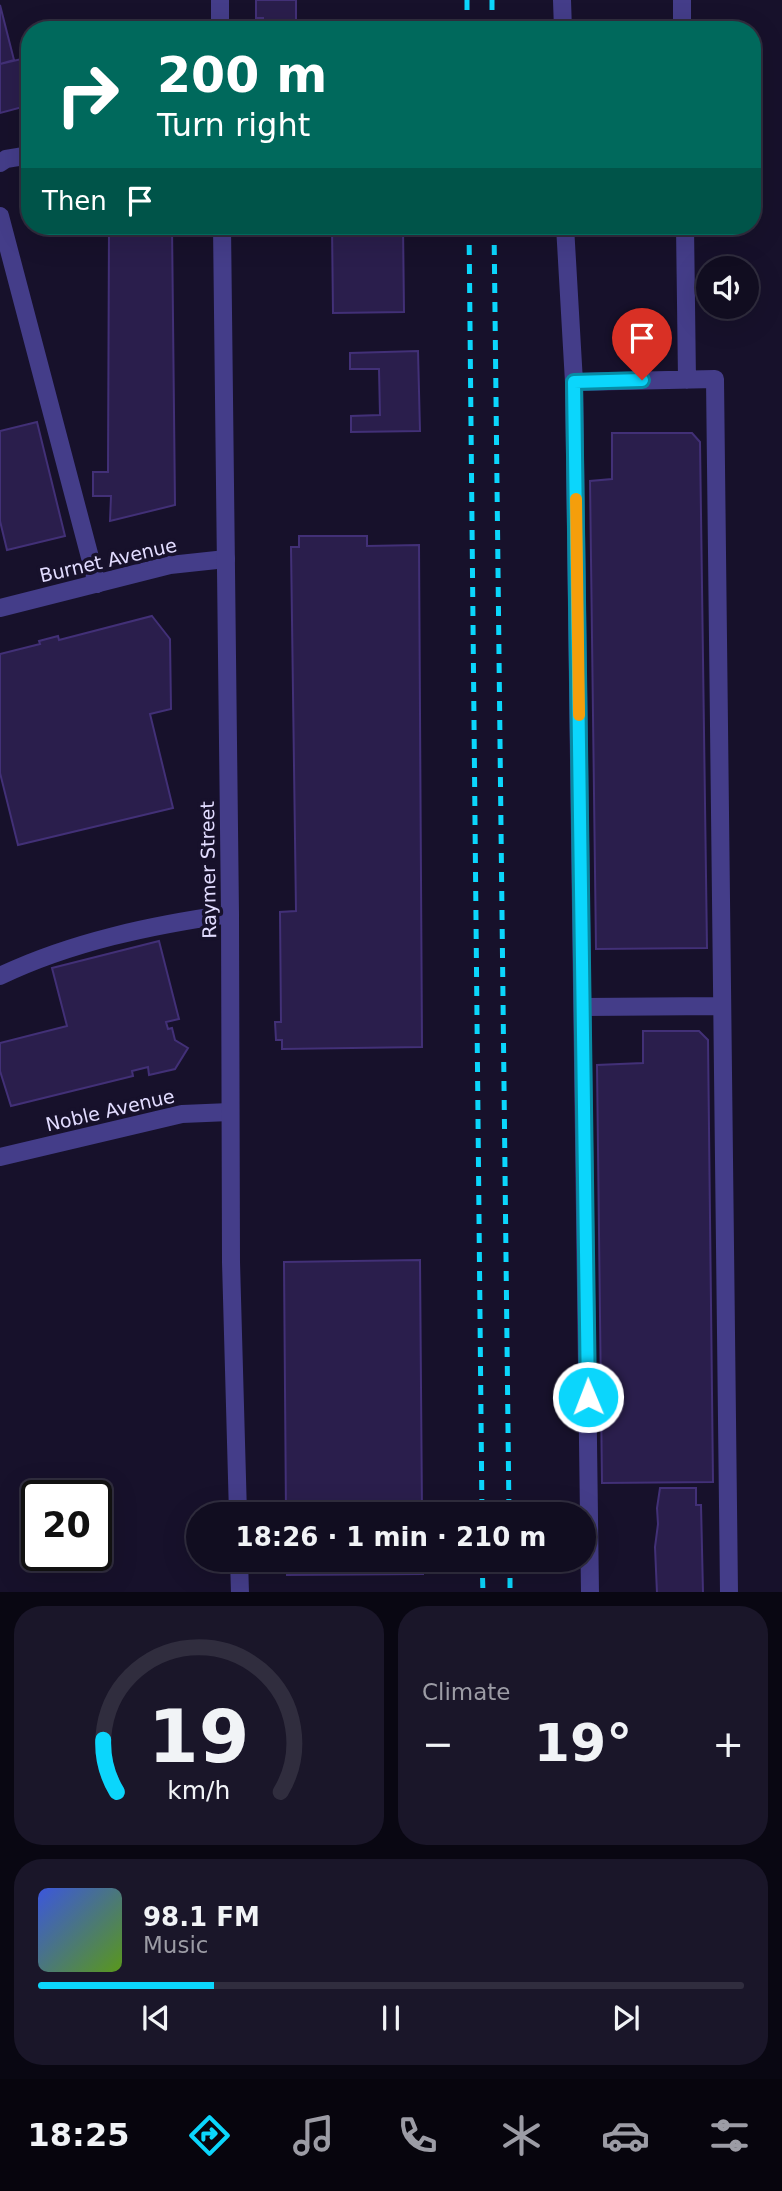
<!DOCTYPE html>
<meta charset="utf-8">
<style>
body{margin:0;font-family:"DejaVu Sans",sans-serif;background:#1a1629;color:#f1f3f6;height:100vh;display:flex;flex-direction:column;font-size:26px;white-space:nowrap}
*{box-sizing:border-box;margin:0}
p{font-size:23px;color:#9c9ca5}
.icon{flex:none;width:38px;height:38px;fill:none;stroke:currentColor;stroke-width:2;stroke-linecap:round;stroke-linejoin:round}
.map{position:relative;height:1592px;overflow:hidden}
.details{display:flex;flex-direction:column;gap:14px;padding:14px;background:#090712;flex:1}
.details>*{flex:none}
.guide{position:absolute;left:21px;top:21px;width:740px;height:214px;border-radius:28px;box-shadow:0 7px 28px #0002,0 0 0 2px #302d3e;background:#00695c;color:#fff;overflow:hidden}
.buttons{position:absolute;left:696px;top:256px;display:grid;gap:14px}
.buttons a{display:grid;place-items:center;width:63px;height:63px;border-radius:50%;background:#110d20;box-shadow:0 7px 28px #0002,0 0 0 2px #302d3e;font-size:35px}
.speed{position:absolute;left:21px;top:1480px;display:flex;gap:14px;font-size:35px;font-weight:700;text-align:center}
.speed>*{display:grid;place-content:center;width:91px;height:91px;border-radius:50%;background:#110d20;box-shadow:0 7px 28px #0002,0 0 0 2px #302d3e;line-height:1}
.speed .limit{border:4px solid #111;border-radius:10px;background:#fff;color:#111}
.pin{position:absolute;display:grid;place-items:center;width:60px;height:60px;color:#fff;margin:-72px -30px;border-radius:50% 50% 50% 0;rotate:-45deg;box-shadow:0 0 7px #0007}
.pin .icon{rotate:45deg}
.me{position:absolute;width:77px;margin:-38px;rotate:359deg;stroke-linejoin:round;filter:drop-shadow(0 0 5px #0008)}
.turn{display:flex;align-items:center;gap:24px;height:147px;padding:0 21px;font-size:32px}
.turn .icon{width:91px;height:91px;stroke-width:2.5}
.turn b{display:block;font-size:49px;line-height:60px}
.then{display:flex;align-items:center;height:66px;padding:0 21px;background:#0003;gap:14px;font-size:26px}
.big{font-size:52px;font-weight:700;line-height:1.1}
.details .card{flex:1;display:flex;flex-direction:column;justify-content:center;gap:10px;min-width:0;padding:0 24px;border-radius:28px;background:#1a1629}
.details .dial{align-items:center;gap:0}
.dial svg{height:182px;overflow:visible;fill:none;stroke:#302d3e;stroke-width:7;stroke-linecap:round;text-anchor:middle}
.dial text{fill:#f1f3f6;stroke:none}
.song{display:flex;align-items:center;gap:21px}
.cover{width:84px;height:84px;border-radius:10px;background:linear-gradient(135deg,hsl(230 70% 55%),hsl(90 70% 35%))}
.played{height:7px;border-radius:4px;background:linear-gradient(90deg,#0bd6fc 25%,#302d3e 25%)}
.keys{display:flex;justify-content:space-around;direction:ltr}
.heat{display:flex;justify-content:space-between;align-items:center;font-size:38px;direction:ltr}
.details .tiles{flex:1;display:grid;gap:14px;grid-template-columns:1fr 1fr}
.card:last-child{grid-column:span 2}
.trip{position:absolute;left:186px;top:1502px;width:410px;height:70px;border-radius:35px;background:#110d20;box-shadow:0 7px 28px #0002,0 0 0 2px #302d3e;font-weight:700;line-height:70px;text-align:center}
.dock{display:flex;height:112px;justify-content:space-around;align-items:center;background:#07050d;color:#9c9ca5}
.dock .icon{width:49px;height:49px}
.dock .on{color:#0bd6fc}
.dock b{font-size:32px;color:#f1f3f6}
.map>svg:first-child{display:block}
.building{fill:#2a1e4c;stroke:#423077;stroke-width:2}
.lines{fill:none;stroke-linecap:round;stroke-linejoin:round}
.service{stroke:#443d89;stroke-width:18}
.minor{stroke:#443d89;stroke-width:18}
.tertiary{stroke:#443d89;stroke-width:18}
.rail{stroke:#0bd6fc;stroke-width:5;stroke-dasharray:10 9;stroke-linecap:butt}
.route-casing{stroke:#078ba4;stroke-width:18}
.route{stroke:#0bd6fc;stroke-width:12}
.slow{stroke:#f59e0b;stroke-width:12}
.labels{text-anchor:middle;stroke-width:7;stroke-linejoin:round;paint-order:stroke}
.street-label{font-size:19px;fill:#e2dcff;stroke:#17112b}
</style>
<div class="map">
<svg width="782" height="1593" viewBox="0 0 782 1593">
<rect width="100%" height="100%" fill="#17112b"/>
<path class="building" d="M256 0H296V30H263V18H256Z
M0 5 14 60 0 64Z
M171 23V30H142Z
M30 57V105L0 113V64Z
M109 226H172L175 505 110 521 111 496H93V472H108Z
M332 226H403L404 312 333 313Z
M418 351 420 431 351 432V416L380 415 379 369H350V353Z
M37 422 65 536 7 550 0 521V431Z
M612 433H692L700 442 707 948 596 949 590 481 612 479Z
M299 536H367V546L419 545 422 1047 282 1049V1040H276L275 1022H281L280 912 296 911 291 547H299Z
M152 616 170 639 171 709 150 714 173 808 18 845 0 773V654L40 644 39 641 58 636 59 640Z
M159 941 179 1019 166 1022 168 1029 172 1028 175 1040 188 1048 175 1069 149 1075 148 1067 132 1071 133 1076 11 1106 0 1071V1043L67 1026 52 968Z
M643 1031H699L708 1040 713 1482 602 1483 597 1065 643 1063Z
M420 1260 422 1514H286L284 1262Z
M660 1488H696V1505H701L703 1593H657L655 1547 658 1524 657 1508Z
M286 1559H422L423 1574 287 1575Z"/>
<g class="lines">
<path class="service" d="M562 0 563 30
M682 0V30
M0 163 6 159 30 155
M0 216 97 584
M565 226 574 382 590 1593
M685 226 687 380
M574 382 715 379 729 1593
M0 976C71 942 152 925 230 914
M583 1007 722 1006"/>
<path class="minor" d="M0 608 170 565 226 559
M0 1157 182 1114 230 1112"/>
<path class="tertiary" d="M220 0V30
M222 226 230 914 231 1262 238 1514
M239 1559 240 1593"/>
<path class="rail" d="M467 0V30
M492 0V30
M469 226 482 1514
M494 226 509 1514
M482 1559 483 1593
M510 1559V1593"/>
</g>
<g class="lines">
<g class="route-casing">
<path id="route" d="M588 1397 574 382 642 380"/>
</g>
<use href="#route" class="route"/>
<path class="slow" d="M576 499 579 715"/>
</g>
<g class="labels">
<g class="street-label">
<text transform="translate(108 560) rotate(-13)" y="7">Burnet Avenue</text>
<text transform="translate(208 870) rotate(-91)" y="7">Raymer Street</text>
<text transform="translate(110 1110) rotate(-13)" y="7">Noble Avenue</text>
</g>
</g>
</svg>
<div class="buttons">
<a><svg class="icon" aria-label="sound" viewBox="0 0 24 24"><path d="M4 9h4l5-4v14l-5-4H4zM17 9q2 3 0 6"/></svg></a>
</div>
<div class="speed"><div class="limit">20</div></div>
<div class="pin" style="left:642px;top:380px;background:#d93025"><svg class="icon" aria-label="arrive" viewBox="0 0 24 24"><path d="M6 21V4h12l-3 4 3 4H6"/></svg></div>
<svg class="me" style="left:588px;top:1397px" viewBox="-20 -20 40 40"><circle r="17" fill="#0bd6fc" stroke="#fff" stroke-width="3"/><path d="M0-11L8 9 0 5-8 9z" fill="#fff"/></svg>
<div class="trip">18:26 · 1 min · 210 m</div>
<div class="guide">
<div class="turn"><svg class="icon" aria-label="right" viewBox="0 0 24 24"><path d="M7 20v-9h11M14 6l5 5-5 5"/></svg><div><b>200 m</b>Turn right</div></div>
<div class="then">Then<svg class="icon" aria-label="arrive" viewBox="0 0 24 24"><path d="M6 21V4h12l-3 4 3 4H6"/></svg></div>
</div>
</div>
<section class="details">
<div class="tiles">
<div class="card dial"><svg viewBox="0 0 100 80">
<path d="M14 69A42 42 0 1 1 86 69"/>
<path d="M14 69A42 42 0 0 1 8 46" stroke="#0bd6fc"/>
<text x="50" y="56" font-size="32" font-weight="700">19</text>
<text x="50" y="72" font-size="11">km/h</text>
</svg></div>
<div class="card"><p>Climate</p>
<div class="heat"><a>−</a><b class="big">19°</b><a>+</a></div>
</div>
<div class="card">
<div class="song"><i class="cover"></i><div><b>98.1 FM</b><p>Music</p></div></div>
<div class="played"></div>
<div class="keys"><svg class="icon" aria-label="previous" viewBox="0 0 24 24"><path d="M18 5L8 12l10 7zM5 5v14"/></svg><svg class="icon" aria-label="pause" viewBox="0 0 24 24"><path d="M8 5v14M16 5v14"/></svg><svg class="icon" aria-label="next" viewBox="0 0 24 24"><path d="M6 5l10 7-10 7zM19 5v14"/></svg></div>
</div>
</div>
</section>
<nav class="dock">
<b>18:25</b>
<svg class="icon on" aria-label="directions" viewBox="0 0 24 24"><path d="M12 3l9 9-9 9-9-9zM9 14v-3h6M13 9l2 2-2 2"/></svg>
<svg class="icon" aria-label="music" viewBox="0 0 24 24"><path d="M9 18V5l10-2v13"/><circle cx="6" cy="18" r="3"/><circle cx="16" cy="16" r="3"/></svg>
<svg class="icon" aria-label="phone" viewBox="0 0 24 24"><path d="M5 4h4l2 5-3 2q2 4 5 5l2-3 5 2v4C11 20 4 13 5 4z"/></svg>
<svg class="icon" aria-label="climate" viewBox="0 0 24 24"><path d="M12 3v18M4 7l16 10M4 17L20 7"/></svg>
<svg class="icon" aria-label="car" viewBox="0 0 24 24"><path d="M5 17H2v-5l4-1 3-4h7l3 4 3 1v5h-3M9 17h6M6 11h13"/><circle cx="7" cy="17" r="2"/><circle cx="17" cy="17" r="2"/></svg>
<svg class="icon" aria-label="filters" viewBox="0 0 24 24"><path d="M4 7h16M4 17h16"/><circle cx="9" cy="7" r="2"/><circle cx="15" cy="17" r="2"/></svg>
</nav>
